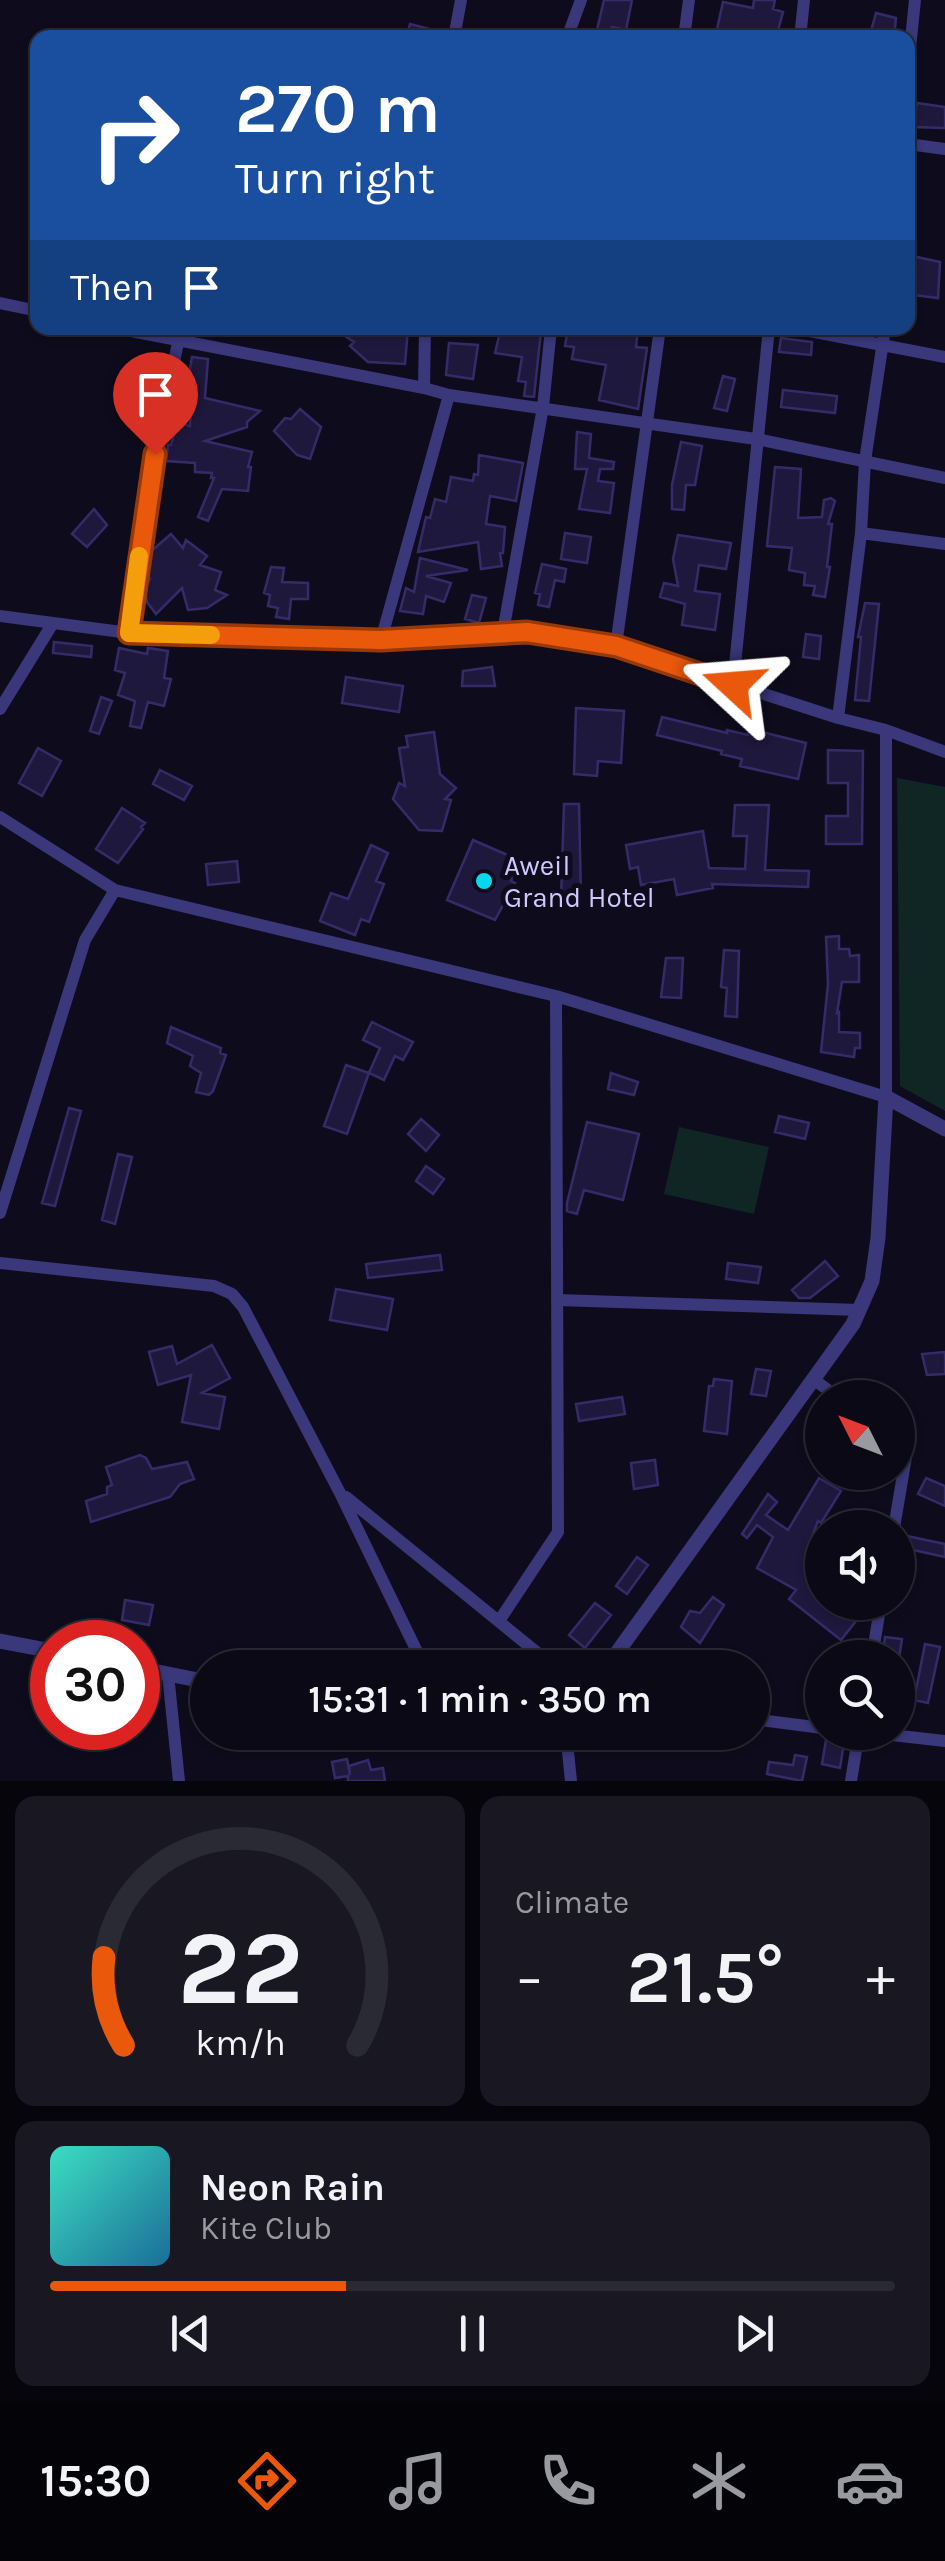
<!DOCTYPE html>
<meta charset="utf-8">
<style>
body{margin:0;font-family:Karla,sans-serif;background:#181722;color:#f1f3f6;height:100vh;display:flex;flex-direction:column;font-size:38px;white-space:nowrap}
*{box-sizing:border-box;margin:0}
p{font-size:32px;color:#999aa0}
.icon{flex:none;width:55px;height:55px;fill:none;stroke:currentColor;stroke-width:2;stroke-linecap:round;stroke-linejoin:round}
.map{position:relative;height:1781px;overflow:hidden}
.sheet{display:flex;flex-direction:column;gap:15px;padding:15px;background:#06050c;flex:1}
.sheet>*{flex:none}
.guide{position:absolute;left:30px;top:30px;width:885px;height:305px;border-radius:20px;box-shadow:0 2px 8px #0004,0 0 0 2px #2a2a34;background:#1a4fa0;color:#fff;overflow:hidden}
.needle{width:65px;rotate:312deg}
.controls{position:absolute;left:805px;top:1380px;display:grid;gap:20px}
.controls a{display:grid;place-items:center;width:110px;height:110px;border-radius:50%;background:#0a0915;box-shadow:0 2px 8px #0004,0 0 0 2px #2a2a34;font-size:50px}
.speed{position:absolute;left:30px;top:1620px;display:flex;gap:20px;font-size:50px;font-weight:700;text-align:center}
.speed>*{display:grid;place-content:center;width:130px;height:130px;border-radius:50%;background:#0a0915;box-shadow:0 2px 8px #0004,0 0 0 2px #2a2a34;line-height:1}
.speed .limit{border:15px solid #d22;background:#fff;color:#111}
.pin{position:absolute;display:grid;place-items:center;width:85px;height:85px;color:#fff;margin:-102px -42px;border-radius:50% 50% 50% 0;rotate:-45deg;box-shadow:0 0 10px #0007}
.pin .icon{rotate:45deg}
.me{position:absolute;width:110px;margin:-55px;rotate:289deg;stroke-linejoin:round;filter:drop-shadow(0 0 8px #0008)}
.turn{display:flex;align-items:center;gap:35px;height:210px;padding:0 40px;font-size:45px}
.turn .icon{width:130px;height:130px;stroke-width:2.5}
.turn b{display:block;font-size:70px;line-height:85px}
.then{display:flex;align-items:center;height:95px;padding:0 40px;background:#0003;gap:20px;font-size:38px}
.big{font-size:75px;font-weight:600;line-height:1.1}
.sheet .tile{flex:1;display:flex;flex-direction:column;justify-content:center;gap:15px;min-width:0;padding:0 35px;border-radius:20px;background:#181722}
.sheet .dial{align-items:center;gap:0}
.dial svg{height:260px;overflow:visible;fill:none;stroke:#2a2a34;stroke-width:7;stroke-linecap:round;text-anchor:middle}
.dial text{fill:#f1f3f6;stroke:none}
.song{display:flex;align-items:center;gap:30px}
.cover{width:120px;height:120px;border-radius:15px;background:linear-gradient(135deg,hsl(170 70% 55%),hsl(200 70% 35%))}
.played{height:10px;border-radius:5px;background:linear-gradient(90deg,#ea580c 35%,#2a2a34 35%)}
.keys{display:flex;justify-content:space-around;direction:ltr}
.heat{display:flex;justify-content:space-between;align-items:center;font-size:55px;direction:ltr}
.sheet .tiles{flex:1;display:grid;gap:15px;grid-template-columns:1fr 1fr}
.tile:last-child{grid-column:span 2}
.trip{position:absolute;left:190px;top:1650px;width:580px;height:100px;border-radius:50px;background:#0a0915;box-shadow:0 2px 8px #0004,0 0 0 2px #2a2a34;font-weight:600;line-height:100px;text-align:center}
.tab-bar{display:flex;height:160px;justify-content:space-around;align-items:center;background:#040408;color:#999aa0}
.tab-bar .icon{width:70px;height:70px}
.tab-bar .on{color:#ea580c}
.tab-bar b{font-size:45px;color:#f1f3f6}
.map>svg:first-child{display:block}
.green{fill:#0f2625}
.building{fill:#1f183d;stroke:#362b69;stroke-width:2.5}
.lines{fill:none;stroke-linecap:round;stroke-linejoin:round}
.minor{stroke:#3a377b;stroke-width:12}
.tertiary{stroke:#3a377b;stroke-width:15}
.route-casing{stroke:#983908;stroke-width:25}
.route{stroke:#ea580c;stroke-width:18}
.slow{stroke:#f59e0b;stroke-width:18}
.poi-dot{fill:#04d8ee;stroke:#0e0c1c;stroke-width:4}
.labels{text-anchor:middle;stroke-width:10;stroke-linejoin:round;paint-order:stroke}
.poi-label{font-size:28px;fill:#cec8fe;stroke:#0e0c1c;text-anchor:start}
</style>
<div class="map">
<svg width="945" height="1781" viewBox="0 0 945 1781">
<rect width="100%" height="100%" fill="#0e0c1c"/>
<path class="green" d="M897 778 945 787V1111L900 1086Z
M679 1127 769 1147 754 1214 664 1194Z"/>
<path class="building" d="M604 0H632L626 30 612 27 608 38 596 34Z
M754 0H775L773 9 783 12 776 38H753L717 29 723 2 753 8Z
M876 13 896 18 894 38H869Z
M410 24 445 33 444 38H406Z
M917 103 945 107V128L913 127Z
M908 255 940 262 938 298 913 295 916 278 908 277Z
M333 328H408L405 364 368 362 350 346 354 342Z
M501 328 541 331 534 397 524 396 526 382 518 381 522 357 495 353Z
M568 328H638L636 347 647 348 638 409 599 400 606 365 572 359 574 347 565 346Z
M781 338 812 342 811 355 779 352Z
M449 343 478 345 473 379 446 375Z
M192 357 208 359 205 398 260 411 247 422V427L205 441 252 452 248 467H251L248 491 222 489 208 521 198 517 214 478H211L212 473 195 472V463L166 461 168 445H171L178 423 190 426 192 400 185 399Z
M723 376 735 379 727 411 714 408Z
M783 390 837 396 835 413 781 407Z
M300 409 321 427 310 459 297 455 274 431 285 418 291 419Z
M577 432 591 434 589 458 614 462 613 469H600L598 481 614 483 610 513 579 509 587 469H575Z
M681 442 702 446 695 485H686L684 510 672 509V485Z
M479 455 523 463 516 501 490 496 486 524 505 527 503 553H500L502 566 481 569 478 542 418 552 426 517 430 518 435 499 446 502 451 477 473 481 474 474 478 475Z
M775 467 801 469 798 518 822 517 824 500 831 498 835 501 828 524H832L827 567H830L825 597 813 595 815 586 804 585 805 573 789 570 792 548 767 546Z
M94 509 107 525 87 547 72 534Z
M565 533 591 537 587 563 561 559Z
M171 534 183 548 186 540 207 556 200 565 221 572 215 590 227 595 207 608 188 610 182 588 156 614 147 602 145 589 150 579 147 571 149 553Z
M678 535 731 543 726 569 699 565 695 591 720 594 715 630 682 625 685 604 660 597 664 583 678 586 673 559Z
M420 558 468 570 426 576 451 583 444 602 426 596 423 614 400 611 406 588 414 592Z
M542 564 566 569 564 582 555 580 549 607 538 605 540 594 535 593Z
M271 567 284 568 282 582 308 583V599H291L289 619 276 617 278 608 268 606 270 595 264 593Z
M472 595 486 598 479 623 465 619Z
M865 603 879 604 869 701 855 700 861 637H858Z
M806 634 821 636 819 659 803 657Z
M54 642 92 646 91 657 53 653Z
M119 648 147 654 148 648 168 651 164 678 171 679 164 706 148 702 141 728 130 726 135 701 118 695 125 673 115 670Z
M492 667 495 686H462L463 671Z
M346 677 403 686 399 712 342 703Z
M101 697 112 701 99 734 90 731Z
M576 708 624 711 621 763 598 761 597 776 574 774Z
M662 717 727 733V730L748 735 750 729 806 743 798 779 740 766 742 759 721 754 722 751 657 735Z
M434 732 440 774 456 788 445 799 451 800 442 831 419 830 393 799 399 783 405 786 399 748 408 747 406 736Z
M38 748 61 761 42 796 19 783Z
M828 750 863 751 862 844H826V816H848V783H828Z
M160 770 192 786 184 800 153 784Z
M564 804H579L581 899H561Z
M735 805H769L765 870 809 871 808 887 712 884 713 888 677 895 674 879 641 885 638 867 630 869 626 845 703 831 709 868 745 869 747 836H733Z
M122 808 145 823 141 827 143 829 118 863 96 849Z
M473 840 519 860 511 881 515 883 495 920 447 900Z
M371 845 388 853 376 881 384 884 369 922 361 919 355 935 320 921 331 893 348 899Z
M237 861 239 882 208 885 206 864Z
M839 936V949H849L850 956 859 955V982H842L837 1013 839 1012V1032L860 1033V1048H855L854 1057 821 1052 828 984 826 937Z
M724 950 739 951 737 1017 725 1016 727 988 721 987Z
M666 958H683L681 998 661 997Z
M372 1022 413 1042 403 1060 395 1056 384 1080 369 1073 380 1048 363 1040Z
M171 1027 221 1048 220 1053 226 1055 213 1091 209 1095 196 1092 201 1073 190 1066 193 1056 167 1043Z
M346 1065 369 1073 347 1134 324 1126Z
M611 1073 638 1082 634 1095 608 1089Z
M69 1108 81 1111 55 1206 42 1203Z
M779 1116 809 1123 805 1139 775 1132Z
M421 1119 439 1135 426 1151 408 1134Z
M587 1122 639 1134 623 1200 584 1190 577 1214 567 1211V1203Z
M118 1154 132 1157 115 1224 102 1220Z
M426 1166 444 1179 433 1194 416 1181Z
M440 1255 442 1270 368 1278 366 1264Z
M825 1261 838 1276 810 1298H799L792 1290Z
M728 1263 761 1267 758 1283 726 1279Z
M336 1289 393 1299 387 1330 330 1320Z
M212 1345 230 1378 202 1393 225 1397 219 1429 182 1422 191 1375 158 1385 149 1352 172 1346 177 1364Z
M945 1352V1374L927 1375 922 1354Z
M756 1369 771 1371 766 1396 751 1394Z
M714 1379 732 1381 727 1434 704 1431 709 1386H713Z
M622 1397 625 1414 579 1421 576 1404Z
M140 1455 146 1458 152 1469 187 1462 194 1479 180 1484 170 1497 91 1522 86 1501 107 1494V1487L112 1485 106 1467Z
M655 1460 658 1485 634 1489 631 1463Z
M819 1478 841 1491 821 1523 818 1521 808 1547 822 1558V1602H871L841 1640 789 1599 796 1590 757 1568 773 1537 757 1525 747 1538 742 1534 768 1494 777 1502 766 1515 788 1530Z
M926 1478 945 1486V1506L918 1494Z
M907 1536 945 1544V1557L904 1548Z
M637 1557 648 1565 627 1594 616 1586Z
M713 1597 724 1605 700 1643 681 1627 690 1611 700 1613Z
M125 1600 153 1605 149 1625 122 1620Z
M595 1603 611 1615 585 1648 569 1635Z
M885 1637 902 1639 899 1658H882Z
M925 1644 940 1647 928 1703 914 1700Z
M826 1740 844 1743 840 1768 822 1764Z
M795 1755 807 1757 802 1781 767 1774 769 1762 793 1765Z
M347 1759 350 1775 349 1766 368 1760 371 1770 383 1768 385 1781H348V1776L335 1778 332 1762Z"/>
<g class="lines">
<path class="minor" d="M454 38 461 0
M567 38 581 0
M684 38 689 0
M800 38 804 0
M908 68 915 0
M908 144 945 149
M0 303 38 311
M116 328 424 388 449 395 756 439 945 478
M794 328 945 357
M424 388 425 328
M861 533 945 544
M0 616 129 633 381 640 503 632 559 636 616 646 838 718 886 730 945 752
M503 632 543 407 551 328
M129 633 147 492 181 328
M381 640 449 395
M616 646 660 328
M733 685 769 328
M0 709 53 623
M838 718 861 533 865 461 885 328
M0 817 115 890 556 996 886 1097V730
M0 1213 85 940 115 890
M0 1263 214 1286 232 1294 243 1307 340 1493 425 1668
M557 1300 859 1310
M813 1379 839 1398
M346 1497 556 1668
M894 1528 908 1445 898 1438
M499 1621 558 1532 556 996
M872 1658 881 1602
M168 1674 179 1781
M752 1719 822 1728
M566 1732 571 1781
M865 1732 945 1741
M851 1781 859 1732"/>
<path class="tertiary" d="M0 1641 52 1651
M138 1668 208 1682
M606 1668 853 1324 872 1281 878 1238 886 1097 945 1129"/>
</g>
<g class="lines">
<g class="route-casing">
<path id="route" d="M155 454 129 633 381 640 527 632 616 646 733 685"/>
</g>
<use href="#route" class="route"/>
<path class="slow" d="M139 556 129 633 211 635"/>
</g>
<circle class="poi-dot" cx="484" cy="881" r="10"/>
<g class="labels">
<g class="poi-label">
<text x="504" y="875">Aweil<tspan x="504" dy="32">Grand Hotel</tspan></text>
</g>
</g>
</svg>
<div class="controls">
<a><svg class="needle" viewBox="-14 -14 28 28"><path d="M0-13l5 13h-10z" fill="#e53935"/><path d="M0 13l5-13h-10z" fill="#999aa0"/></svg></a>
<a><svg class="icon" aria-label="sound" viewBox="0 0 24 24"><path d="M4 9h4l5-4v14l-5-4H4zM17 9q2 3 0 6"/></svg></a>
<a><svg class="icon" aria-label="search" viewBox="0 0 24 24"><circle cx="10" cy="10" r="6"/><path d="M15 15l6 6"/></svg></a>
</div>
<div class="speed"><div class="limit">30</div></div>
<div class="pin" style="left:155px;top:454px;background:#d93025"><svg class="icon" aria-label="arrive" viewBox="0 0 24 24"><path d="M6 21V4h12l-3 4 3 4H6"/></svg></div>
<svg class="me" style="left:733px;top:685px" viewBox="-20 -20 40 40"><path d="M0-17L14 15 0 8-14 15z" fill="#ea580c" stroke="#fff" stroke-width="4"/></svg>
<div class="trip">15:31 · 1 min · 350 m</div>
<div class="guide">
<div class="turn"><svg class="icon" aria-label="right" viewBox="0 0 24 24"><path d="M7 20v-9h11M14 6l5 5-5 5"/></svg><div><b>270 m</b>Turn right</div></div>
<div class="then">Then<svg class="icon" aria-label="arrive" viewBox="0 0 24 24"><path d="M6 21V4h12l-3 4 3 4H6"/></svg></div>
</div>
</div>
<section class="sheet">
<div class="tiles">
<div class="tile dial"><svg viewBox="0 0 100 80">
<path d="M14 69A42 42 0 1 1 86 69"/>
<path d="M14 69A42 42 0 0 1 8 42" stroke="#ea580c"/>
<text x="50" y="56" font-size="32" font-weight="700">22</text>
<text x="50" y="72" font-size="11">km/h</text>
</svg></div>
<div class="tile"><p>Climate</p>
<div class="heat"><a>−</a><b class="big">21.5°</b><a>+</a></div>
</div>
<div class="tile">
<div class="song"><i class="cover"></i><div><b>Neon Rain</b><p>Kite Club</p></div></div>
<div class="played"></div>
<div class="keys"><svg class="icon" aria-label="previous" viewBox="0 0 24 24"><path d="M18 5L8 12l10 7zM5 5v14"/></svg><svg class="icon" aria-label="pause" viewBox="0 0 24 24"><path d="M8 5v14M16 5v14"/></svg><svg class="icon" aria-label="next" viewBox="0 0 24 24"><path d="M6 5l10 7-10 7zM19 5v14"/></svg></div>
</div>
</div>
</section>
<nav class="tab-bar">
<b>15:30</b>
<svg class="icon on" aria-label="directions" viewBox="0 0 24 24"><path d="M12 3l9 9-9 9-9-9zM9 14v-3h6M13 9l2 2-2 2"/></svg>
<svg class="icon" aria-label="music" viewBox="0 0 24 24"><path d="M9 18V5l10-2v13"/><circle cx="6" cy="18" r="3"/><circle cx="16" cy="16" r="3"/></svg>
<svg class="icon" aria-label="phone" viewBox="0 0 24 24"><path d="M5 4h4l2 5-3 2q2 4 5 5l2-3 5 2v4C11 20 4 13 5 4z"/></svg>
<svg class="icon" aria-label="climate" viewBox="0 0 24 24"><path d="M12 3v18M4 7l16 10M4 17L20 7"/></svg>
<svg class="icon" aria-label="car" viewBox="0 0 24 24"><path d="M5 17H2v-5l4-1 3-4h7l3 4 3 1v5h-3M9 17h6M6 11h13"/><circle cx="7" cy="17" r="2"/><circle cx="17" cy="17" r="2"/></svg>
</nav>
